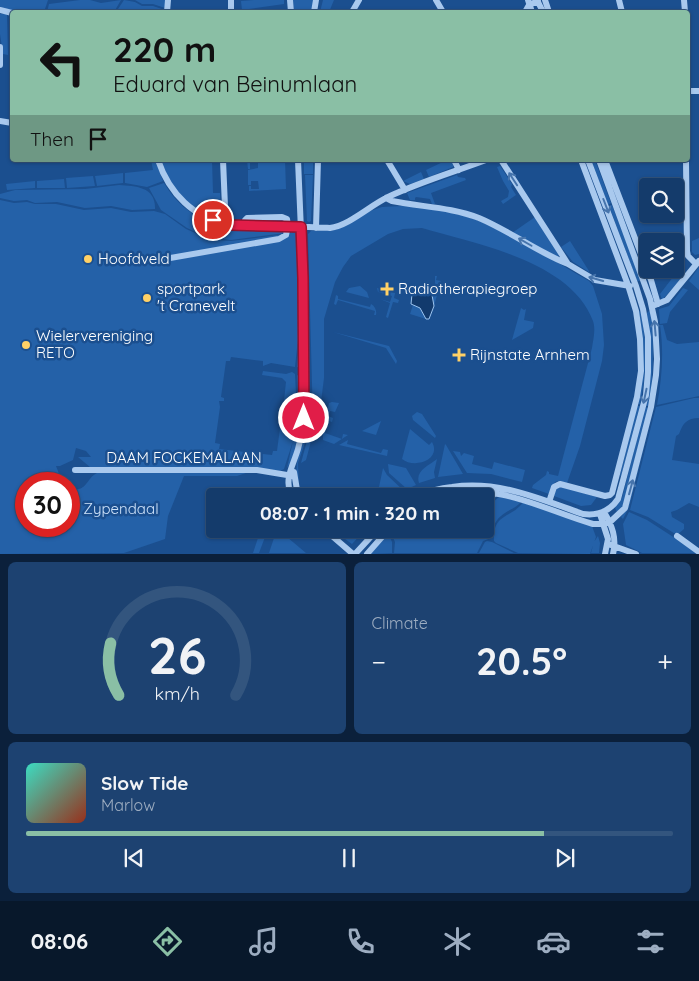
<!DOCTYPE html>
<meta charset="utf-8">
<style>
body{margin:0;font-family:Quicksand,sans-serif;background:#1d4271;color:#f1f3f6;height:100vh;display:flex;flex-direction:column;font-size:19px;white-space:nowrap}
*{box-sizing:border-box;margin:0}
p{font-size:16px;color:#9dadc1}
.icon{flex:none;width:28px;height:28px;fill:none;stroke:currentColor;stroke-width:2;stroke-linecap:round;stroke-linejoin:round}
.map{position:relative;height:554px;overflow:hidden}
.details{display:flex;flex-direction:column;gap:8px;padding:8px;background:#0b203b;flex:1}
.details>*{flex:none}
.hud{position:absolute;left:10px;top:10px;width:680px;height:152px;border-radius:5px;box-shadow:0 1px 4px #0004,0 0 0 1px #33557e;background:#8abfa5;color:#111;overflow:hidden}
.buttons{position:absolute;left:639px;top:178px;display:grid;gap:10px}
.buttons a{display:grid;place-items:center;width:45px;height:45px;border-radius:5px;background:#143b6b;box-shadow:0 1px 4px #0004,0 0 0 1px #33557e;font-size:25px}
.speed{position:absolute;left:15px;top:472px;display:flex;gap:10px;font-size:25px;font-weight:700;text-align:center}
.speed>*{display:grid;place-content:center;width:65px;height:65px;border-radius:50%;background:#143b6b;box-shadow:0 1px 4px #0004,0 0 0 1px #33557e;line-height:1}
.speed .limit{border:8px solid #d22;background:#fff;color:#111}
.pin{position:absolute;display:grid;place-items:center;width:42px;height:42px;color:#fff;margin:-21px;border:2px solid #fff;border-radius:50%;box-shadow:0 1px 5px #0007}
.me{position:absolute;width:55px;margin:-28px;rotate:0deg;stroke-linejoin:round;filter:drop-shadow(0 0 4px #0008)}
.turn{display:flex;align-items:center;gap:18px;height:105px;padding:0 20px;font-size:22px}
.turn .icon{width:65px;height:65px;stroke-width:2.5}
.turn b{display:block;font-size:35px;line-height:42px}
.then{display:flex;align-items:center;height:48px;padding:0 20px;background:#0003;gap:10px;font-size:19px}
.big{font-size:38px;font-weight:800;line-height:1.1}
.details .widget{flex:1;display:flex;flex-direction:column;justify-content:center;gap:8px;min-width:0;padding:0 18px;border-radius:8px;background:#1d4271}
.details .dial{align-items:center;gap:0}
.dial svg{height:130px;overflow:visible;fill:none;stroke:#33557e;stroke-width:7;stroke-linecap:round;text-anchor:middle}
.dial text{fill:#f1f3f6;stroke:none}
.song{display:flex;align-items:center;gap:15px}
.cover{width:60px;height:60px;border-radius:8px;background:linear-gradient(135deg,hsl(170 70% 55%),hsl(10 70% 35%))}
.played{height:5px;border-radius:2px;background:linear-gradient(90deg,#8abfa5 80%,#33557e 80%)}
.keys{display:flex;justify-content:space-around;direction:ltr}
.heat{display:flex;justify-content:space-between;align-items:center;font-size:28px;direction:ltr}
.details .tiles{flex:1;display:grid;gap:8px;grid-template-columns:1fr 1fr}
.widget:last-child{grid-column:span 2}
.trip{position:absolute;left:206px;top:488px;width:288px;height:50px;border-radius:5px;background:#143b6b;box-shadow:0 1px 4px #0004,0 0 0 1px #33557e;font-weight:800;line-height:50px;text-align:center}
.tabs{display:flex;height:80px;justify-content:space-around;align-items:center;background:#08182b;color:#9dadc1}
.tabs .icon{width:35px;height:35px}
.tabs .on{color:#8abfa5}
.tabs b{font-size:22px;color:#f1f3f6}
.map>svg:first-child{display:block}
.green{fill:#2461a8}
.water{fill:#123a6d;stroke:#9cc4f0}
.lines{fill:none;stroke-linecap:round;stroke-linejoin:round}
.minor{stroke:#a9c9ee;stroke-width:6}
.oneway{stroke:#4674ac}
.route-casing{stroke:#92132f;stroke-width:12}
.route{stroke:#e11d48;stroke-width:9}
.poi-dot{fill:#ffd166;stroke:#1b4f8f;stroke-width:2}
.labels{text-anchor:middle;stroke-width:5;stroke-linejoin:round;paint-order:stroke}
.poi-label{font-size:15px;fill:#fff;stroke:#1b4f8f;text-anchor:start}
.street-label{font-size:15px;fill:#fff;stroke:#1b4f8f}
.park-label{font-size:15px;fill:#cfe3fa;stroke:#1b4f8f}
</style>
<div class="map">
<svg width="699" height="554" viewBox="0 0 699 554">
<rect width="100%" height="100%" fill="#1b4f8f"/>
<path class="green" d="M0 0H48L44 12H19L0 8Z
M80 0H90L101 3 121 0 114 12H82L49 10 47 12 49 4Z
M124 0 135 2 142 6H153L165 10 164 12H116Z
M135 0H165V8L153 4H142Z
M254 0H284V4L242 10 241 1Z
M293 0H314L311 12H294Z
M323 0H334L329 12H320Z
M0 14H7L8 55 3 54 0 34Z
M151 160H155L163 181 147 187 125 183V173L153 170Z
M161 160H212L213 193H220L221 208 217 216C205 218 182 198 175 189 169 180 165 170 161 160Z
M247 160H285L286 189 249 191V186H251V189H259L258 181H251V185H248V170L258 168V161H250V169H248Z
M304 160H313V174H304Z
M447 160H452L453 164V167L429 177 426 170Z
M591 160H595L611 203 608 205Z
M500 166 512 184 511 187 516 195 503 204 501 201 508 197 509 191 503 181 497 167Z
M421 172 424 179 410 184 403 181Z
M123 173V183L97 186 95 176Z
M305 175H313L311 221 309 222 307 221Z
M457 175 458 177 465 178 466 180 431 193 435 204H432L430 199 416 197 415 198V200H410L407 193Z
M93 176 95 186 67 188 66 178Z
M64 179 65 188H37V181Z
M35 181V188L7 190 6 184Z
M164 183C192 230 233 228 282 230L285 233 231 240 207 237 187 228 161 210 149 188Z
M119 185C136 186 156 187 155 209L132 210 111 206 85 208 57 202 35 203 27 200 14 201 0 198V194L15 190 85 189Z
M0 200 14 203 27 202 35 204H56L84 210 111 208 131 212 154 211 165 214 186 229 207 238 216 240 231 241 279 235 288 236 292 230 297 231 298 237 297 243 298 339 295 367 271 363 263 366V361L231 357 230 361H226L221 397 224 398V401H219L220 407 215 443 220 444 219 449 272 455 273 451H277L282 413H284L297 418 293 441 284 469 280 471 257 468 90 467 78 457H91L86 451 76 448 73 460 60 466H56L63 484H26V526H69V488C87 494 86 478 97 473L249 472 237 476H184L168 516 165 539 124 553 0 554Z
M612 205 641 280 640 281H637L609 206Z
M402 206C423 207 446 209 466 216 510 231 550 259 589 281L593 286 602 314 604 345 602 361 580 446 567 483 558 481 555 482 549 494 532 488 533 485 546 475 547 471 549 472V474L558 476 592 348C593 340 596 330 593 321 571 261 476 244 422 228L403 229 388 234 351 256 343 267 335 282 324 319V378L321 402 317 418V416L314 415V421H313L308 234 311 231 336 230 370 211 382 207Z
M535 217 559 254 558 257 512 233Z
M699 238V254L695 255 692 252V241Z
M570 241 589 271V272L573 262 561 247Z
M299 261 301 366 299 367H297L299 342Z
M699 267V290L689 281Z
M680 268 684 271 679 276 682 278 662 300 660 294Z
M435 276H437L436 280 441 281 434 306 432 296 434 295C435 288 435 283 435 276Z
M360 286 367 292 369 298 346 292 349 288Z
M377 288 395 293 394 298 399 300 398 303 393 302 388 318 386 317 390 303 380 299 390 302 392 296 378 292Z
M683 288 688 290 670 312 667 323 660 324 659 309 669 306Z
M306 290 309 296 310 418 307 417Z
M336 295 338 296V299L370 307 371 304C375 306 377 311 376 315H374L375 311 338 300 336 305 334 304Z
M413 305 420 308 426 319 410 314Z
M521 308 524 310 526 309 524 320 534 322 533 328 512 340Z
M640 311C649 341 646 374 640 404H638L640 391 638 312Z
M649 311 652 312C653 345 654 374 649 406H645L646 314Z
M660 325H663L667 340 677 344 699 342V396L657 405C662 379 664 352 660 325Z
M333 332 389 346 397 361 396 364 386 348Z
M263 371 286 374 292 372 295 374 297 415 283 410 286 382 282 378 262 375Z
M297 375 301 377V416L299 415Z
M694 398H699V418C687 418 683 423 679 434L676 436 672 460 699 464V507L689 503 677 510 671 512 672 517 684 524V529L677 535 648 517 630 510 656 407Z
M332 402 339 403 335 412 330 411 328 416 333 418 332 422 325 420 329 403Z
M637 406H640L621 477 620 475Z
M645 407 648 408 623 506 617 512 615 508 622 498Z
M654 407 629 507 623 519 621 517 628 507Z
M417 412 422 414 436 436 435 438 413 420 412 416Z
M298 418 301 419C299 435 297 455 287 468Z
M307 419 310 420 308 434 298 463 299 486C290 460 307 444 307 419Z
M316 419H317L306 460 301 463 312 422H316Z
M381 421 376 435 362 431Z
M323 429H326L325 433 342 439 343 434 348 435 334 444 323 440Z
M410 429 429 445 432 442C442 460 414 469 402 459Z
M348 440 347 444 381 453 383 449 388 450 387 456 339 445Z
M445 444 446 445 463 474 438 477Z
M453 451 460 452 461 456 464 453 474 456 472 464 492 469 494 462 525 470 522 482 491 474 467 473Z
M437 459 434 472 435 478 419 483C415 471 428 466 437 459Z
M388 464 406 468 416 485 407 489 389 473Z
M383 468 387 475 405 492 400 496 380 495 381 488 379 487Z
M560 486 597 497 591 505 581 506 554 496 556 489Z
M499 497 521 502C515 509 507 510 501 516 494 521 493 530 491 538L483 541 477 553H394L395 542 390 531 392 529H485V502H493Z
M523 502 592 526 596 537 590 554 518 553 496 543 494 541C492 513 513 518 523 502Z
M629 512 647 520 698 553H642L626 545 623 524Z
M261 529H268L259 553H253Z
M277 529H281V532L306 553H269Z
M359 529H366L352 544 345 539 346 537 350 539Z
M388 533 392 542V553L369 554Z
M598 536 600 543 599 553H591L594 542Z
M487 541 492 542 514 553H479L485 542Z"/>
<path class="water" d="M421 290 432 295 434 306 429 319H426L420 308 411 304 412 294Z"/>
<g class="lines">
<path class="minor" d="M231 0V12
M290 0 291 12
M436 0 443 12
M528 0 532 12
M537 0 543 12
M545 0 549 12
M619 0 622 12
M684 0 685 12
M0 10 12 13
M167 12 168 0
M314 12 316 0
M352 12 359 0
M525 12 529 5 538 1
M0 47V65
M688 91H699
M0 121 12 123
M158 160C169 193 194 219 229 224 242 226 255 225 268 226 289 226 309 227 330 228 350 225 369 206 388 197 420 182 454 172 486 160
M387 160 405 190
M454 160 459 170
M501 160 568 264 595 280 630 286
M605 160 651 280 658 304
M686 160 687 251 688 256 696 264
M386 198 392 201C421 207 451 207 479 218 510 231 537 252 568 264
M220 223 225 207 223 160
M316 228 318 160
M153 261 279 239 286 235 288 226 287 219 282 217 247 218 245 220 244 225
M655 305 667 300 699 261
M75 470H257L293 476
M294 472 298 496
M291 496C284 478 293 466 298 449 301 439 303 429 304 418L303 278 298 160
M419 496C429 491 441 488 452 487 499 480 540 499 583 514 598 516 610 511 618 499L646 395 648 372V337L643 309 636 286 588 160
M441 496C498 481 541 509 593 524H604L610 522 625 508 651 407 656 375 657 359 655 322 650 299 599 160
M485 500 491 499 495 491
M549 502 554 487 560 484 605 496 610 495 612 493 637 397 641 371 640 339 636 311 628 285 581 160
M604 512C612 525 617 538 613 554
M600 514 608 539 605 554
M324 529 353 554
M677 536 699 552
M611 545 636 554
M355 554 378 529
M367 554 389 529"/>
</g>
<defs><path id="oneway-shaft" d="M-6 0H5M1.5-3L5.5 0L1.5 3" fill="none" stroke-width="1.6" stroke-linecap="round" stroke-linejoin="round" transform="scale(1.25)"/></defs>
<g class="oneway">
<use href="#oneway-shaft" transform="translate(513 179) rotate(-123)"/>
<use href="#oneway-shaft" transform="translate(606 206) rotate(69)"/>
<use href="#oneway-shaft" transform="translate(525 242) rotate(-150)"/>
<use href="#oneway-shaft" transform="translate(596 279) rotate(-164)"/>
<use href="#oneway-shaft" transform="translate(655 328) rotate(-95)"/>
<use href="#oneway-shaft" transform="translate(645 396) rotate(102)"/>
<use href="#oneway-shaft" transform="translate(631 487) rotate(-75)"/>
</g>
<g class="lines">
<g class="route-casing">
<path id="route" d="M213 220 231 225 301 227 303 278 304 418"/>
</g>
<use href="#route" class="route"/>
</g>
<g class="poi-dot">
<circle cx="88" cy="259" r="5"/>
<path d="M384.5 281.5h5v5h5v5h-5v5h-5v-5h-5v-5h5z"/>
<circle cx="147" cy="298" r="5"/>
<circle cx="26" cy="345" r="5"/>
<path d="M456.5 347.5h5v5h5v5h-5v5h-5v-5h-5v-5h5z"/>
</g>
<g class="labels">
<g class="poi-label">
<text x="98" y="264">Hoofdveld</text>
<text x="157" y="294">sportpark<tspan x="157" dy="17">'t Cranevelt</tspan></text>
<text x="398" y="294">Radiotherapiegroep</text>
<text x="36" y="341">Wielervereniging<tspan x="36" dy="17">RETO</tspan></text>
<text x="470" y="360">Rijnstate Arnhem</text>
</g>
<g class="street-label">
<text x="184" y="463">DAAM FOCKEMALAAN</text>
</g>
<g class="park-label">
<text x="121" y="514">Zypendaal</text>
</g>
</g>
</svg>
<div class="buttons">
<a><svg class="icon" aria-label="search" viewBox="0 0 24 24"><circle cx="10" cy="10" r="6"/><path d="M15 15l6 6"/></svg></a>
<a><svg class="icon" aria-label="layers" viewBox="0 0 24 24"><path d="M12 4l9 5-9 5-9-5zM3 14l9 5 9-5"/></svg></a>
</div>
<div class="speed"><div class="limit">30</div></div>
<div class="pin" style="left:213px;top:220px;background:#d93025"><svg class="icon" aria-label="arrive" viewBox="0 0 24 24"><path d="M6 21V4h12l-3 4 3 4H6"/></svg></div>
<svg class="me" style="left:304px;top:418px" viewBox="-20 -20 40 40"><circle r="17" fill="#e11d48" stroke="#fff" stroke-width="3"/><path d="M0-11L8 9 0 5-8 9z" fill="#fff"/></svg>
<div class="trip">08:07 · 1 min · 320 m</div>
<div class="hud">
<div class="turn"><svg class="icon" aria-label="left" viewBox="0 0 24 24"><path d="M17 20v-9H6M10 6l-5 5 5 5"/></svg><div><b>220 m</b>Eduard van Beinumlaan</div></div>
<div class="then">Then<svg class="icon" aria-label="arrive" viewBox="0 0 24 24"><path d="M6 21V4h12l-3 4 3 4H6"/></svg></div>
</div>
</div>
<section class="details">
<div class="tiles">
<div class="widget dial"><svg viewBox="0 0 100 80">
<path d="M14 69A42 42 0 1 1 86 69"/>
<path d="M14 69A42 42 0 0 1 9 37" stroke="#8abfa5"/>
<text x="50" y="56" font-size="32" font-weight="700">26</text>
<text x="50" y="72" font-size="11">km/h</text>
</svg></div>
<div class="widget"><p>Climate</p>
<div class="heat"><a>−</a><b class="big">20.5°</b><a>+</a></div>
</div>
<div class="widget">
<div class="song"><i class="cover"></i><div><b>Slow Tide</b><p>Marlow</p></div></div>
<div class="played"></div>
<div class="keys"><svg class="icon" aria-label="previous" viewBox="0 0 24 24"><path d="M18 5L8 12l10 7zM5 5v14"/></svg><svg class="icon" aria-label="pause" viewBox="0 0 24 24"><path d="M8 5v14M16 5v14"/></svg><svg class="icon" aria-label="next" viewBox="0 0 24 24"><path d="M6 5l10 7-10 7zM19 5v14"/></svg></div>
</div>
</div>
</section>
<nav class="tabs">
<b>08:06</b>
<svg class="icon on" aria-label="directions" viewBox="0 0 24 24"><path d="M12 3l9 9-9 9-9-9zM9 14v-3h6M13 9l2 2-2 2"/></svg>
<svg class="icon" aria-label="music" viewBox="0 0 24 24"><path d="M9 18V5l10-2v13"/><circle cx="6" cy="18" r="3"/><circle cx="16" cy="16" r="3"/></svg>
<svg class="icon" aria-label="phone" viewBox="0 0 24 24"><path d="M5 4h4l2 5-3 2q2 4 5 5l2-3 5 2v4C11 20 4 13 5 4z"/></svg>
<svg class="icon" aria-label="climate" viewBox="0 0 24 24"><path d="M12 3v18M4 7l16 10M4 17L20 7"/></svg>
<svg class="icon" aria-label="car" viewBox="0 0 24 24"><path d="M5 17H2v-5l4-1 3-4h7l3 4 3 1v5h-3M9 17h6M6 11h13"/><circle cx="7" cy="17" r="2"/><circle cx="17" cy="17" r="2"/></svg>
<svg class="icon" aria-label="filters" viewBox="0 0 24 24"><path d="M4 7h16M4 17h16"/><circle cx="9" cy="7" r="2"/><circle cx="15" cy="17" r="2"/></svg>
</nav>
